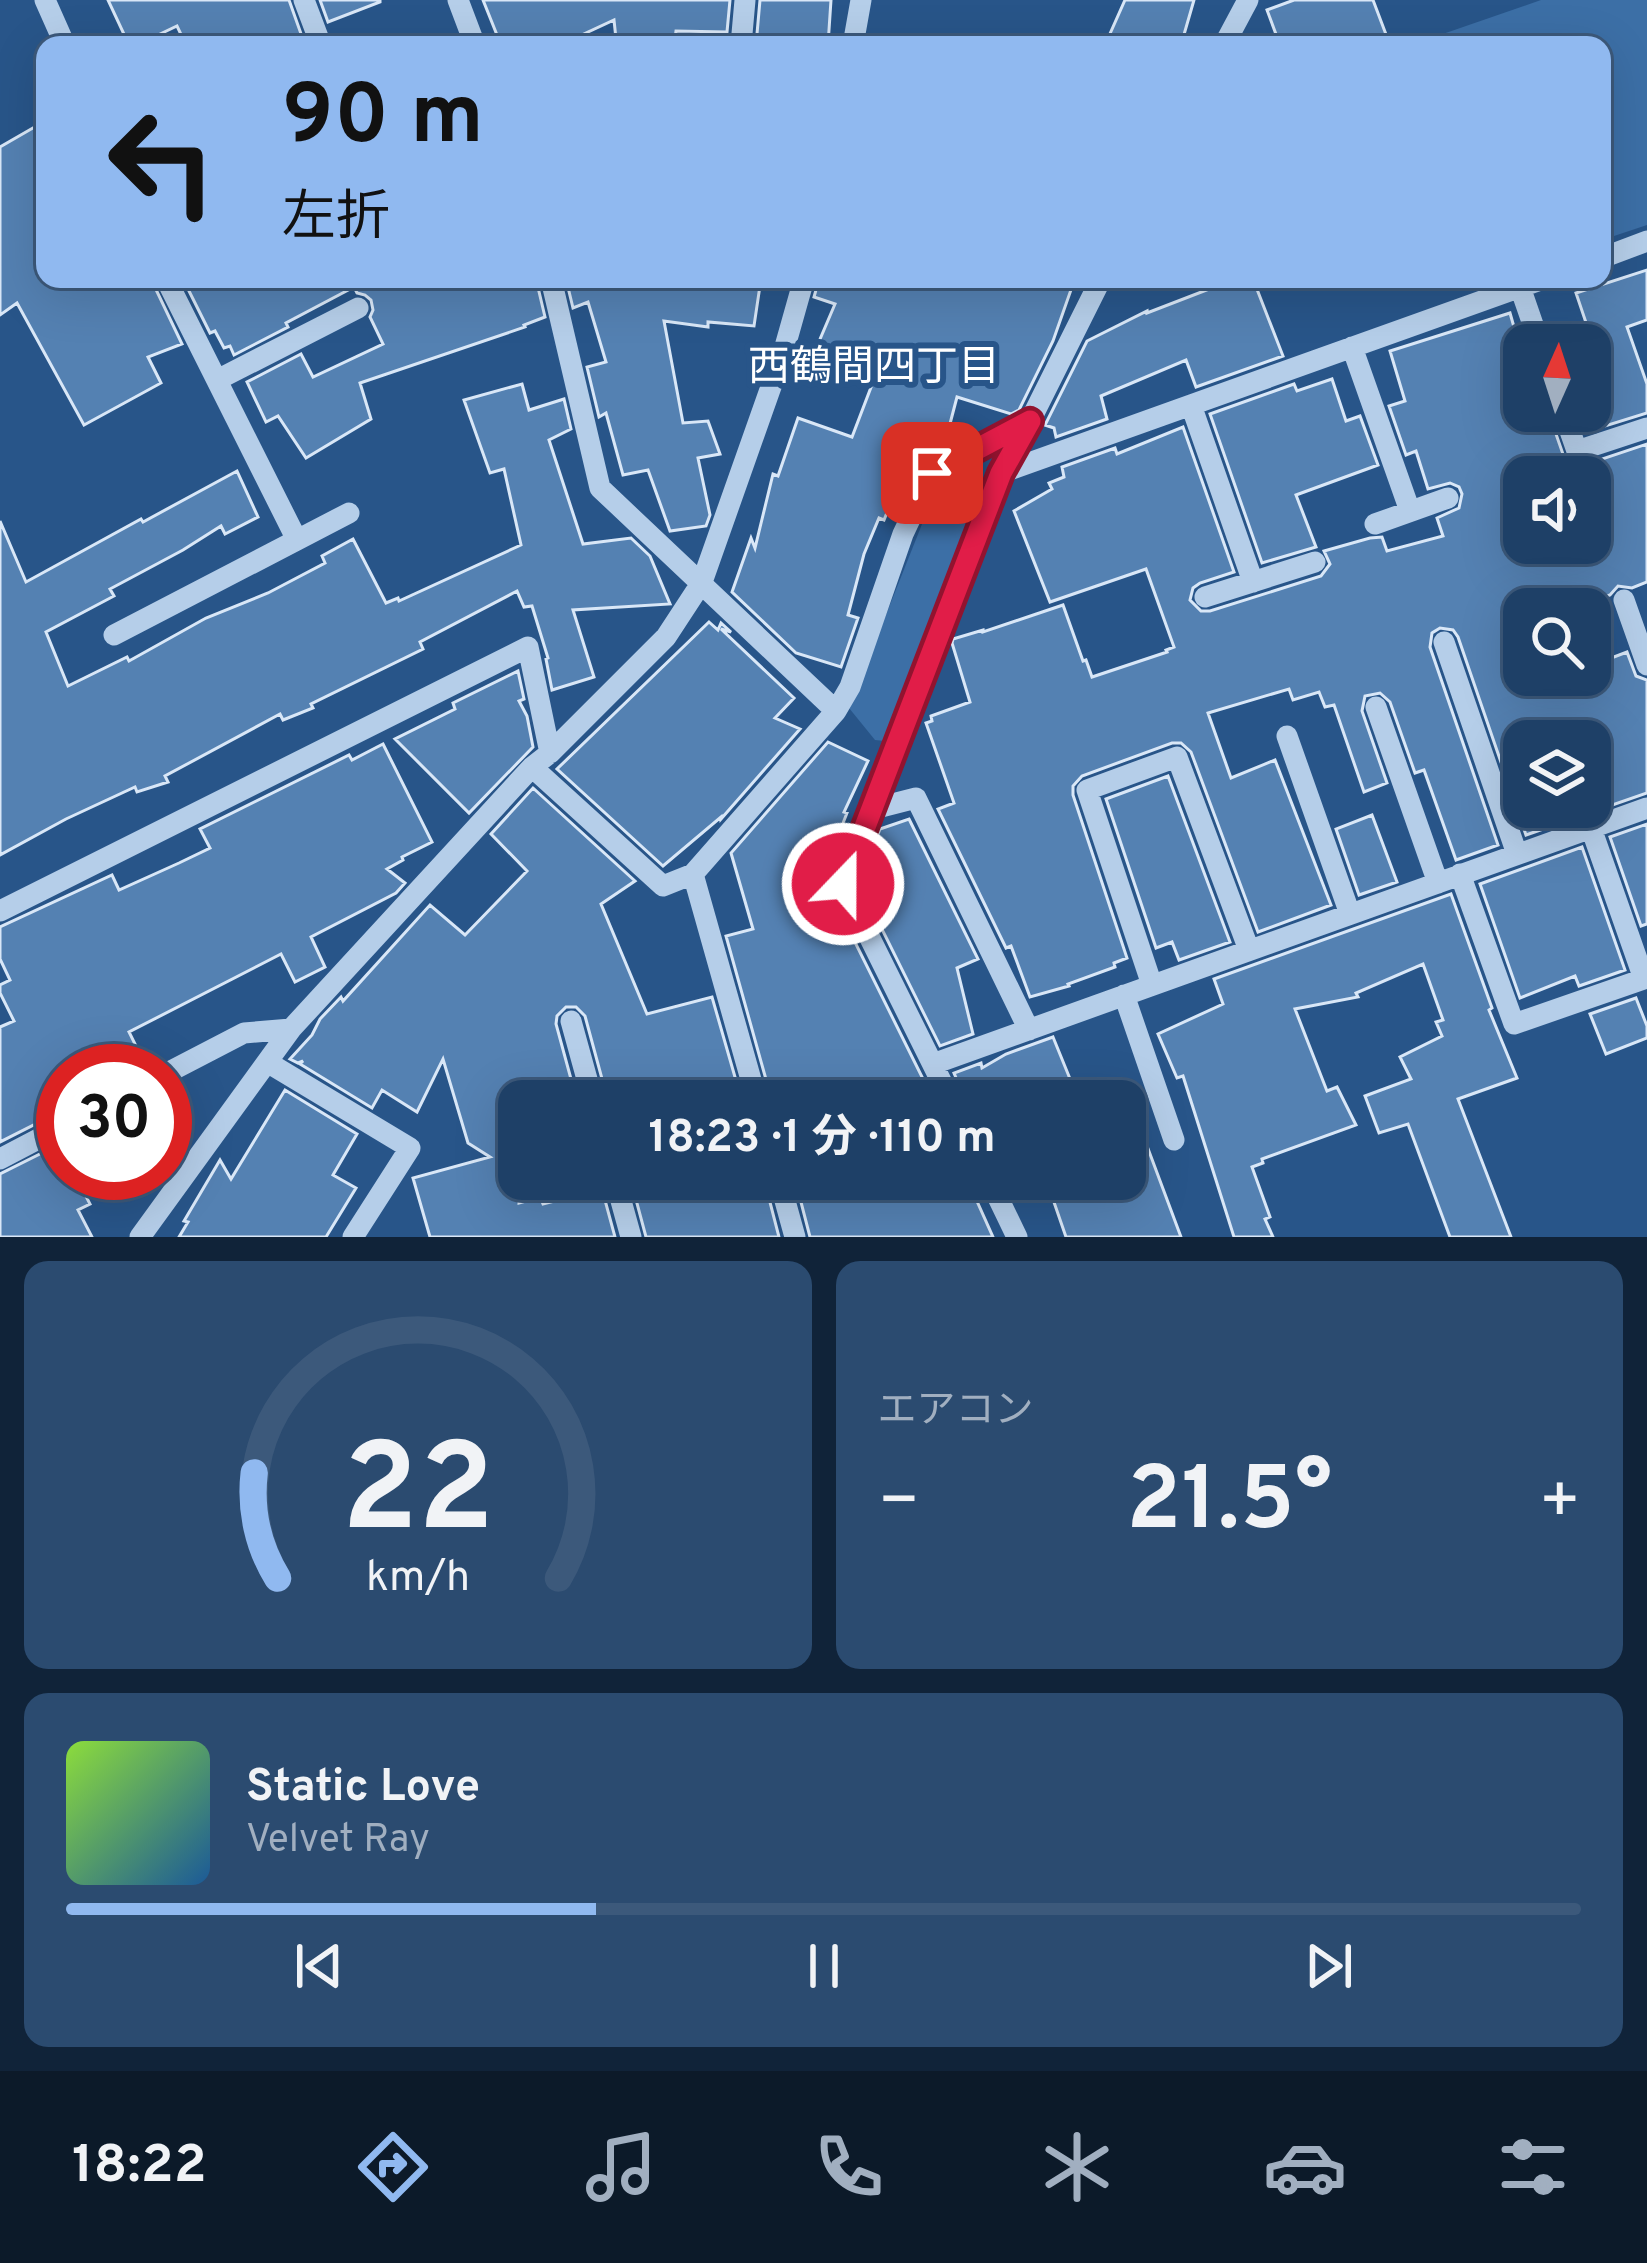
<!DOCTYPE html>
<html lang="ja">
<meta charset="utf-8">
<style>
body{margin:0;font-family:Overpass,"Noto Sans JP",sans-serif;background:#2b4b70;color:#f1f3f6;height:100vh;display:flex;flex-direction:column;font-size:45px;white-space:nowrap}
*{box-sizing:border-box;margin:0}
p{font-size:39px;color:#a1afc0}
.icon{flex:none;width:66px;height:66px;fill:none;stroke:currentColor;stroke-width:2;stroke-linecap:round;stroke-linejoin:round}
.map{position:relative;height:1237px;overflow:hidden}
.details{display:flex;flex-direction:column;gap:24px;padding:24px;background:#102339;flex:1}
.details>*{flex:none}
.banner{position:absolute;left:36px;top:36px;width:1575px;height:252px;border-radius:24px;box-shadow:0 12px 48px #0002,0 0 0 3px #3c597b;background:#90b9f0;color:#111;overflow:hidden}
.needle{width:78px;rotate:3deg}
.fabs{position:absolute;left:1503px;top:324px;display:grid;gap:24px}
.fabs a{display:grid;place-items:center;width:108px;height:108px;border-radius:24px;background:#1e4067;box-shadow:0 12px 48px #0002,0 0 0 3px #3c597b;font-size:60px}
.speed{position:absolute;left:36px;top:1044px;display:flex;gap:24px;font-size:60px;font-weight:700;text-align:center}
.speed>*{display:grid;place-content:center;width:156px;height:156px;border-radius:50%;background:#1e4067;box-shadow:0 12px 48px #0002,0 0 0 3px #3c597b;line-height:1}
.speed .limit{border:18px solid #d22;background:#fff;color:#111}
.pin{position:absolute;display:grid;place-items:center;width:102px;height:102px;color:#fff;margin:-51px;border-radius:24px;box-shadow:0 6px 18px #0006}
.me{position:absolute;width:132px;margin:-66px;rotate:22deg;stroke-linejoin:round;filter:drop-shadow(0 0 9px #0008)}
.turn{display:flex;align-items:center;gap:42px;height:252px;padding:0 48px;font-size:54px}
.turn .icon{width:156px;height:156px;stroke-width:2.5}
.turn b{display:block;font-size:84px;line-height:102px}
.big{font-size:90px;font-weight:700;line-height:1.1}
.details .widget{flex:1;display:flex;flex-direction:column;justify-content:center;gap:18px;min-width:0;padding:0 42px;border-radius:24px;background:#2b4b70}
.details .dial{align-items:center;gap:0}
.dial svg{height:312px;overflow:visible;fill:none;stroke:#3c597b;stroke-width:7;stroke-linecap:round;text-anchor:middle}
.dial text{fill:#f1f3f6;stroke:none}
.song{display:flex;align-items:center;gap:36px}
.cover{width:144px;height:144px;border-radius:18px;background:linear-gradient(135deg,hsl(90 70% 55%),hsl(210 70% 35%))}
.played{height:12px;border-radius:6px;background:linear-gradient(90deg,#90b9f0 35%,#3c597b 35%)}
.keys{display:flex;justify-content:space-around;direction:ltr}
.heat{display:flex;justify-content:space-between;align-items:center;font-size:66px;direction:ltr}
.details .tiles{flex:1;display:grid;gap:24px;grid-template-columns:1fr 1fr}
.widget:last-child{grid-column:span 2}
.trip{position:absolute;left:498px;top:1080px;width:648px;height:120px;border-radius:24px;background:#1e4067;box-shadow:0 12px 48px #0002,0 0 0 3px #3c597b;font-weight:700;line-height:120px;text-align:center}
.tab-bar{display:flex;height:192px;justify-content:space-around;align-items:center;background:#0c1a29;color:#a1afc0}
.tab-bar .icon{width:84px;height:84px}
.tab-bar .on{color:#90b9f0}
.tab-bar b{font-size:54px;color:#f1f3f6}
.map>svg:first-child{display:block}
.green{fill:#3c6fa6}
.building{fill:#5481b2;stroke:#d9e7f7;stroke-width:3;fill-rule:evenodd}
.lines{fill:none;stroke-linecap:round;stroke-linejoin:round}
.minor{stroke:#b5cee9;stroke-width:21}
.route-casing{stroke:#92132f;stroke-width:30}
.route{stroke:#e11d48;stroke-width:21}
.labels{text-anchor:middle;stroke-width:12;stroke-linejoin:round;paint-order:stroke}
.neighbourhood-label{font-size:42px;fill:#fff;stroke:#285589}
</style>
<div class="map">
<svg width="1647" height="1237" viewBox="0 0 1647 1237">
<rect width="100%" height="100%" fill="#285589"/>
<path class="green" d="M1541 0H1647V225L1602 240V45H1411Z
M970 492 977 504 885 741 875 740 849 708 932 499 939 493Z"/>
<path class="building" d="M108 0H289L305 45H186L177 26 137 45H129Z
M320 0H380V2L328 22Z
M483 0H730L727 32 676 31 675 39H616L614 20 560 45H501Z
M760 0H831L828 45H756Z
M1125 0H1194L1181 45H1105Z
M1294 0H1373L1390 45H1280L1267 10Z
M45 121V279H151L182 344 148 357 161 383 84 425 17 303 0 315V147Z
M1647 270V320L1627 327 1647 384V413L1586 432 1579 411H1590V378L1603 373 1576 293Z
M183 279H536L545 317 524 325 525 327 360 383 371 419 306 458 278 416 266 422 247 382 301 354 313 377 383 344 370 317 373 310 371 300 365 295 357 293 354 287 286 323 288 327 234 355 230 346 224 348 215 331 210 333Z
M566 279H761L754 326 708 322V327L664 321 683 423 708 421 720 454 698 458 710 515 706 526 670 531 648 470 623 475 606 413 599 417 587 367 606 362 588 302 573 308Z
M819 279H1050L1072 287 1053 341 1019 410 1011 414 957 397 946 439 920 431 884 520 879 518 864 554 848 615 858 618 841 667 796 653 732 592 751 538 755 548 773 474 778 476 798 418 852 437 873 382 812 358 835 304 814 297Z
M1235 279H1253L1283 356 1196 387 1186 360 1101 396 1107 419 1056 437 1054 428 1045 425 1087 341 1147 311V313Z
M1510 313 1524 362V411H1548L1564 457 1524 472V543H1590V463L1647 444V582L1632 588 1618 586 1610 595 1570 609H1524V675H1590V666L1627 652 1636 676 1647 680V793L1526 835 1458 637 1453 630 1440 628 1432 633 1430 647 1498 845 1456 860 1424 770 1415 773 1390 702 1380 693 1365 696 1362 711 1387 783 1364 792 1334 705 1325 707 1319 692 1293 700 1289 689 1208 713 1231 778 1275 760 1331 905 1258 932 1191 752 1181 743H1172L1082 776 1073 786V795L1127 958 1114 963 1115 967 1068 984 1069 986 1030 997 1011 946 1006 948 938 809 954 803 926 723 932 721 931 716 970 702 952 643 953 639 983 630V632L1063 605 1083 661 1086 660 1092 677 1167 652 1166 650 1174 647 1146 569 1050 602 1014 511 1052 489 1049 483 1064 477 1062 467 1115 448 1117 454 1183 427 1234 572 1200 583 1193 588 1190 600 1201 611H1210L1321 576 1330 564 1324 551 1370 538 1382 537 1387 551 1443 536 1437 518 1459 508 1462 494 1459 487 1450 483 1428 489 1416 451 1406 455 1389 406 1405 401 1390 351ZM1524 741H1590V807H1524Z
M1332 379 1346 421 1360 416 1378 465 1296 495 1316 547 1262 563 1210 414 1294 384 1297 391Z
M522 384 529 410 564 399 571 429 549 440 583 544 631 538 650 556 670 604 573 610 594 677 552 690 546 659 548 658 532 606 524 607 517 591 420 642 423 649 311 704 313 708 283 720 280 714 165 776 168 782 137 792 135 787 66 819 0 855V521L26 582 141 519 143 522 237 471 258 517 225 534 221 526 183 550 110 589 114 596 46 632 68 686 127 657 129 661 206 618 268 593 325 563 322 556 353 539 386 603 398 598 399 601 521 545 504 469 490 473 464 400Z
M709 622 718 630 721 623 731 632 721 629 794 698 775 718 800 729 721 819V817L663 866 557 769Z
M518 671 524 699 519 701 527 716 533 747 469 813 395 739 455 709 453 703Z
M828 742 868 761 844 812 847 813 834 846 843 842 829 879V890L934 1101H772L726 936 753 929 731 853Z
M383 744 432 842 402 857 403 860 387 869 405 883 396 893 311 937 325 967 295 982 281 954 129 1032 143 1060 122 1071H63V1110L0 1142V1027L14 1021 0 993V985L10 980 0 959V927L112 875 119 890 179 863 210 848 200 829 349 755 352 760Z
M1168 776 1230 942 1179 960 1172 942 1156 948 1106 799Z
M533 788 635 881 601 904 647 1014 712 997 739 1091 696 1101H608L585 1016 576 1007H566L557 1016 556 1024 577 1101H519V1203L540 1197 543 1204 602 1189 615 1237H430L413 1178 490 1157 468 1143 443 1059 417 1112 382 1090 372 1108 300 1064 303 1061 298 1063 290 1059 312 1035 320 1019 341 997 343 1001 430 905 465 935 527 871 491 834Z
M1372 815 1397 882 1359 895 1336 829Z
M909 819 978 959 957 968 973 1034 940 1046 859 883 880 829Z
M1647 824V924L1641 926 1610 837Z
M1582 847 1625 970 1579 986 1575 976 1520 998 1480 884Z
M1451 894 1492 1008 1489 1010 1517 1078 1458 1099 1511 1237H1450L1408 1124 1379 1133 1365 1096 1411 1079 1400 1057 1442 1036 1436 1022 1443 1020 1423 964 1356 993 1358 997 1295 1009 1327 1091 1337 1087 1356 1125 1262 1159 1263 1163 1252 1167 1270 1217 1265 1219 1273 1237H1234L1183 1076 1177 1078 1158 1034 1223 1004 1214 979Z
M1636 998 1647 1026V1038L1606 1054 1590 1014Z
M1053 1037 1079 1101H966L954 1073 981 1063 982 1068 1006 1054Z
M285 1090 357 1134 333 1175 356 1188 326 1237H179L188 1222 184 1221 220 1160 231 1179Z
M1128 1095 1181 1237H1066L1046 1179H1125V1096Z
M60 1144 63 1150V1173H74L90 1204 78 1210 92 1237H0V1174Z
M641 1179H696L699 1186 739 1179H764L779 1237H646L631 1181Z
M795 1179H967L993 1237H810Z"/>
<g class="lines">
<path class="minor" d="M45 0 65 45
M304 0 321 45
M458 0 475 45
M741 45 745 0
M853 45 861 0
M1224 45 1248 0
M1602 258 1647 241
M166 279 297 540
M551 279 600 488 836 711
M1520 287 1540 345
M1352 347 1410 511
M217 380 358 308
M1191 405 1253 582
M1563 411 1577 451 1647 428
M1001 473 1543 279
M1375 524 1448 498
M1205 597 1315 562
M1624 600 1647 665
M114 635 349 513
M1444 642 1517 854
M1376 707 1438 883
M1287 736 1350 914
M532 767 663 886 693 874
M873 809 916 798 1029 1030
M1460 874 1514 1024 1644 979 1591 828
M0 911 528 647 550 753
M1152 985 1087 790 1177 757 1249 950
M1124 995 1174 1140
M571 1021 593 1101
M267 1062 410 1148 353 1237
M933 1064 1647 808
M165 1074 244 1033 291 1029
M757 1101 693 874 836 711 850 687 903 534 932 473 1030 421 1101 279
M951 1101 843 884 1001 473 1029 421
M0 1159 63 1126
M615 1179 631 1237
M779 1179 795 1237
M989 1179 1017 1237
M140 1237 291 1029 532 767 550 753 666 637 702 582 784 350 804 279"/>
</g>
<g class="lines">
<g class="route-casing">
<path id="route" d="M843 884 1001 473 1030 421 932 473"/>
</g>
<use href="#route" class="route"/>
</g>
<g class="labels">
<g class="neighbourhood-label">
<text x="874" y="380">西鶴間四丁目</text>
</g>
</g>
</svg>
<div class="fabs">
<a><svg class="needle" viewBox="-14 -14 28 28"><path d="M0-13l5 13h-10z" fill="#e53935"/><path d="M0 13l5-13h-10z" fill="#a1afc0"/></svg></a>
<a><svg class="icon" aria-label="sound" viewBox="0 0 24 24"><path d="M4 9h4l5-4v14l-5-4H4zM17 9q2 3 0 6"/></svg></a>
<a><svg class="icon" aria-label="search" viewBox="0 0 24 24"><circle cx="10" cy="10" r="6"/><path d="M15 15l6 6"/></svg></a>
<a><svg class="icon" aria-label="layers" viewBox="0 0 24 24"><path d="M12 4l9 5-9 5-9-5zM3 14l9 5 9-5"/></svg></a>
</div>
<div class="speed"><div class="limit">30</div></div>
<div class="pin" style="left:932px;top:473px;background:#d93025"><svg class="icon" aria-label="arrive" viewBox="0 0 24 24"><path d="M6 21V4h12l-3 4 3 4H6"/></svg></div>
<svg class="me" style="left:843px;top:884px" viewBox="-20 -20 40 40"><circle r="17" fill="#e11d48" stroke="#fff" stroke-width="3"/><path d="M0-11L8 9 0 5-8 9z" fill="#fff"/></svg>
<div class="trip">18:23 · 1 分 · 110 m</div>
<div class="banner">
<div class="turn"><svg class="icon" aria-label="left" viewBox="0 0 24 24"><path d="M17 20v-9H6M10 6l-5 5 5 5"/></svg><div><b>90 m</b>左折</div></div>
</div>
</div>
<section class="details">
<div class="tiles">
<div class="widget dial"><svg viewBox="0 0 100 80">
<path d="M14 69A42 42 0 1 1 86 69"/>
<path d="M14 69A42 42 0 0 1 8 42" stroke="#90b9f0"/>
<text x="50" y="56" font-size="32" font-weight="700">22</text>
<text x="50" y="72" font-size="11">km/h</text>
</svg></div>
<div class="widget"><p>エアコン</p>
<div class="heat"><a>−</a><b class="big">21.5°</b><a>+</a></div>
</div>
<div class="widget">
<div class="song"><i class="cover"></i><div><b>Static Love</b><p>Velvet Ray</p></div></div>
<div class="played"></div>
<div class="keys"><svg class="icon" aria-label="previous" viewBox="0 0 24 24"><path d="M18 5L8 12l10 7zM5 5v14"/></svg><svg class="icon" aria-label="pause" viewBox="0 0 24 24"><path d="M8 5v14M16 5v14"/></svg><svg class="icon" aria-label="next" viewBox="0 0 24 24"><path d="M6 5l10 7-10 7zM19 5v14"/></svg></div>
</div>
</div>
</section>
<nav class="tab-bar">
<b>18:22</b>
<svg class="icon on" aria-label="directions" viewBox="0 0 24 24"><path d="M12 3l9 9-9 9-9-9zM9 14v-3h6M13 9l2 2-2 2"/></svg>
<svg class="icon" aria-label="music" viewBox="0 0 24 24"><path d="M9 18V5l10-2v13"/><circle cx="6" cy="18" r="3"/><circle cx="16" cy="16" r="3"/></svg>
<svg class="icon" aria-label="phone" viewBox="0 0 24 24"><path d="M5 4h4l2 5-3 2q2 4 5 5l2-3 5 2v4C11 20 4 13 5 4z"/></svg>
<svg class="icon" aria-label="climate" viewBox="0 0 24 24"><path d="M12 3v18M4 7l16 10M4 17L20 7"/></svg>
<svg class="icon" aria-label="car" viewBox="0 0 24 24"><path d="M5 17H2v-5l4-1 3-4h7l3 4 3 1v5h-3M9 17h6M6 11h13"/><circle cx="7" cy="17" r="2"/><circle cx="17" cy="17" r="2"/></svg>
<svg class="icon" aria-label="filters" viewBox="0 0 24 24"><path d="M4 7h16M4 17h16"/><circle cx="9" cy="7" r="2"/><circle cx="15" cy="17" r="2"/></svg>
</nav>
